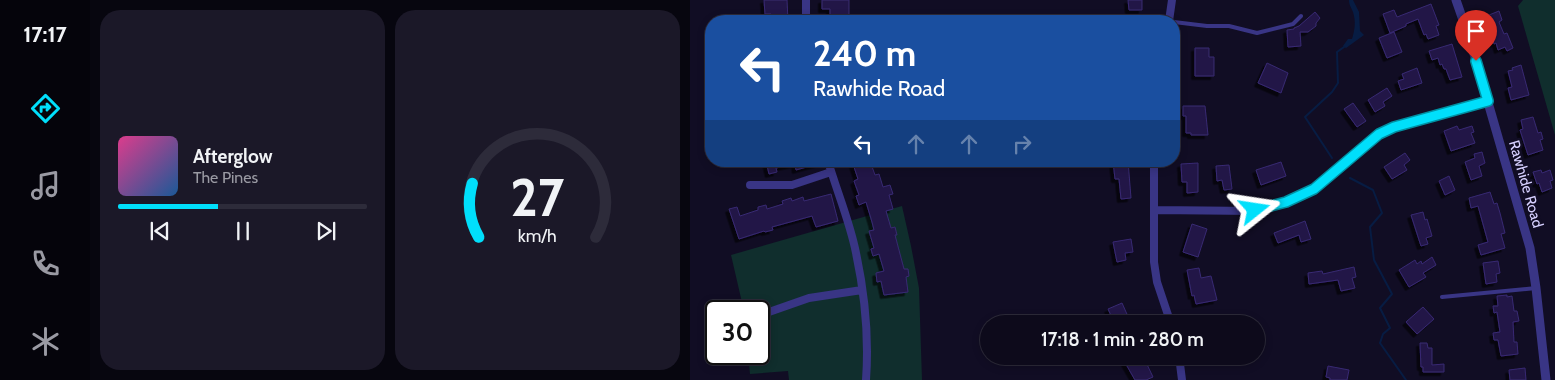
<!DOCTYPE html>
<meta charset="utf-8">
<style>
body{margin:0;font-family:Cabin,sans-serif;background:#1b1828;color:#f1f3f6;height:100vh;display:flex;flex-direction:column;font-size:19px;white-space:nowrap}
*{box-sizing:border-box;margin:0}
p{font-size:16px;color:#9a9aa3}
.icon{flex:none;width:28px;height:28px;fill:none;stroke:currentColor;stroke-width:2;stroke-linecap:round;stroke-linejoin:round}
.map{position:relative;flex:1;overflow:hidden}
.side{display:flex;flex-direction:column;gap:10px;padding:10px;background:#07060f;width:600px}
.side>*{flex:none}
.hud{position:absolute;left:15px;top:15px;width:475px;height:152px;border-radius:20px;box-shadow:0 2px 8px #0003,0 0 0 1px #2d2b3a;background:#1a4fa0;color:#fff;overflow:hidden}
.speed{position:absolute;left:15px;top:300px;display:flex;gap:10px;font-size:25px;font-weight:700;text-align:center}
.speed>*{display:grid;place-content:center;width:65px;height:65px;border-radius:50%;background:#0d0a1b;box-shadow:0 2px 8px #0003,0 0 0 1px #2d2b3a;line-height:1}
.speed .limit{border:2px solid #111;border-radius:8px;background:#fff;color:#111}
.pin{position:absolute;display:grid;place-items:center;width:42px;height:42px;color:#fff;margin:-51px -21px;border-radius:50% 50% 50% 0;rotate:-45deg;box-shadow:0 0 5px #0007}
.pin .icon{rotate:45deg}
.me{position:absolute;width:55px;margin:-28px;rotate:75deg;stroke-linejoin:round;filter:drop-shadow(0 0 4px #0008)}
.turn{display:flex;align-items:center;gap:18px;height:105px;padding:0 25px;font-size:22px}
.turn .icon{width:65px;height:65px;stroke-width:2.5}
.turn b{display:block;font-size:35px;line-height:42px}
.lanes{display:flex;align-items:center;height:48px;padding:0 25px;background:#0003;justify-content:center;gap:25px;direction:ltr}
.lanes .off{opacity:.35}
.side .widget{flex:1;display:flex;flex-direction:column;justify-content:center;gap:8px;min-width:0;padding:0 18px;border-radius:20px;background:#1b1828}
.side .dial{align-items:center;gap:0}
.dial svg{height:130px;overflow:visible;fill:none;stroke:#2d2b3a;stroke-width:7;stroke-linecap:round;text-anchor:middle}
.dial text{fill:#f1f3f6;stroke:none}
.song{display:flex;align-items:center;gap:15px}
.cover{width:60px;height:60px;border-radius:8px;background:linear-gradient(135deg,hsl(330 70% 55%),hsl(210 70% 35%))}
.played{height:5px;border-radius:2px;background:linear-gradient(90deg,#00dffb 40%,#2d2b3a 40%)}
.keys{display:flex;justify-content:space-around;direction:ltr}
.side .tiles{flex:1;display:grid;gap:10px;grid-template-columns:repeat(2,1fr)}
.trip{position:absolute;left:290px;top:315px;width:285px;height:50px;border-radius:25px;background:#0d0a1b;box-shadow:0 2px 8px #0003,0 0 0 1px #2d2b3a;font-weight:600;line-height:50px;text-align:center}
main{display:flex;flex:1;min-height:0}
.tabs{display:flex;flex-direction:column;width:90px;justify-content:space-around;align-items:center;background:#05040b;color:#9a9aa3}
.tabs .icon{width:35px;height:35px}
.tabs .current{color:#00dffb}
.tabs b{font-size:22px;color:#f1f3f6}
.map>svg:first-child{display:block}
.green{fill:#102e2d}
.water{fill:#071c43}
.lines{fill:none;stroke-linecap:round;stroke-linejoin:round}
.stream{stroke:#071c43;stroke-width:2}
.building{fill:#221846;stroke:#382973;filter:url(#shadow)}
.service{stroke:#393585;stroke-width:4}
.minor{stroke:#393585;stroke-width:8}
.tertiary{stroke:#393585;stroke-width:9}
.route-casing{stroke:#0091a3;stroke-width:12}
.route{stroke:#00dffb;stroke-width:9}
.labels{text-anchor:middle;stroke-width:5;stroke-linejoin:round;paint-order:stroke}
.street-label{font-size:15px;fill:#d6d0ff;stroke:#110d24}
</style>
<main>
<nav class="tabs">
<b>17:17</b>
<svg class="icon current" aria-label="directions" viewBox="0 0 24 24"><path d="M12 3l9 9-9 9-9-9zM9 14v-3h6M13 9l2 2-2 2"/></svg>
<svg class="icon" aria-label="music" viewBox="0 0 24 24"><path d="M9 18V5l10-2v13"/><circle cx="6" cy="18" r="3"/><circle cx="16" cy="16" r="3"/></svg>
<svg class="icon" aria-label="phone" viewBox="0 0 24 24"><path d="M5 4h4l2 5-3 2q2 4 5 5l2-3 5 2v4C11 20 4 13 5 4z"/></svg>
<svg class="icon" aria-label="climate" viewBox="0 0 24 24"><path d="M12 3v18M4 7l16 10M4 17L20 7"/></svg>
</nav>
<section class="side">
<div class="tiles">
<div class="widget">
<div class="song"><i class="cover"></i><div><b>Afterglow</b><p>The Pines</p></div></div>
<div class="played"></div>
<div class="keys"><svg class="icon" aria-label="previous" viewBox="0 0 24 24"><path d="M18 5L8 12l10 7zM5 5v14"/></svg><svg class="icon" aria-label="pause" viewBox="0 0 24 24"><path d="M8 5v14M16 5v14"/></svg><svg class="icon" aria-label="next" viewBox="0 0 24 24"><path d="M6 5l10 7-10 7zM19 5v14"/></svg></div>
</div>
<div class="widget dial"><svg viewBox="0 0 100 80">
<path d="M14 69A42 42 0 1 1 86 69"/>
<path d="M14 69A42 42 0 0 1 10 36" stroke="#00dffb"/>
<text x="50" y="56" font-size="32" font-weight="700">27</text>
<text x="50" y="72" font-size="11">km/h</text>
</svg></div>
</div>
</section>
<div class="map">
<svg width="865" height="380" viewBox="0 0 865 380">
<defs>
<filter id="shadow"><feDropShadow dx="-3.5" dy="3.5" stdDeviation="0" flood-color="#0009"/></filter>
</defs>
<rect width="100%" height="100%" fill="#110d24"/>
<path class="green" d="M833 0H865V135L828 6Z
M212 206 221 246 229 288 232 380H99L98 371 60 374 58 354H69V311H54L41 255Z"/>
<path class="water" d="M659 0H663L669 12 670 31 674 35 656 48 653 46 658 39H662C665 29 666 22 663 12 661 7 659 5 659 0Z"/>
<g class="lines">
<path class="stream" d="M642 158 615 117 642 92 648 83 647 52 654 47
M660 178 683 190 692 213 680 227 684 260 702 294 690 308 700 328 693 334 690 343 716 380"/>
</g>
<path class="building" d="M74 0H97L98 21H82L81 14H75Z
M132 0H159V21H140V9H132Z
M438 0H452V10H439Z
M741 4 749 25 746 26 749 35 738 39 736 34 734 35 728 19 716 24V26L700 33 693 14 704 10 707 17Z
M809 11 812 20 809 22 814 34 817 33 823 48 817 51 815 47 808 50 806 43 804 44 794 17Z
M625 12 630 18 626 23V26L618 32H610L611 46 598 47 597 30 604 29V28L609 26Z
M704 32 712 52 697 58 689 38Z
M762 44 772 77 760 80 756 69H754L752 64 750 65 748 58 742 60 739 51Z
M505 48H519V57H524V76H505Z
M577 63 598 73 591 93 568 83Z
M831 65 839 95 821 100 818 88 822 87 818 71 823 70 822 68Z
M727 68 732 83 711 90 708 81 714 79 712 74Z
M697 88 702 96 693 102 695 106 685 112 678 100Z
M663 103 676 121 667 127 654 109Z
M493 106H515L518 135H501V133H496V116H493Z
M843 117 848 133 851 132 853 139 850 140 853 150 838 155 830 130 833 129 831 120Z
M767 126 769 130 782 126 784 132 781 133 785 143 761 151 754 131Z
M792 152 795 163 789 166 792 176 781 180 775 162 785 158 784 154Z
M715 153 720 160 714 165 717 170 702 179 694 167Z
M76 161H131V163L106 170 105 164 86 168 87 172 79 174Z
M162 161H180L185 175 189 174 193 187 200 185 203 194 199 195 203 209 196 211 201 228 205 227 207 235H205L214 269H218L219 276 216 277 218 292 194 295 191 281 187 282 186 273 194 271 189 254 183 256 181 249 184 248 179 231 184 230 182 222 176 202 169 205 166 196 169 195 164 181 168 179Z
M423 161H438L441 198 431 199 429 179H425Z
M591 162 596 176 571 185 566 170Z
M508 163V192L497 193V182H492L491 164Z
M539 165 542 189 534 190 532 180 527 181 526 166Z
M851 170 852 173 860 170 863 180 860 181 862 188 852 192 849 183 847 184 843 172Z
M759 176 765 190 755 195 749 181Z
M800 192 804 204 807 203 810 213 815 233 811 234 815 248 791 255 788 245 798 242 788 206 781 208 779 198Z
M141 194 148 221 126 227 122 216 82 227 83 230 75 232 74 231 49 239 39 209 47 207 50 216 68 210V207L76 205 77 209 93 204 92 201 101 198 102 201 113 197 114 201Z
M733 212 735 220 737 219 742 236 736 238 738 244 731 246 721 215Z
M615 221 621 239 611 242 609 235 588 243 584 233Z
M502 224 517 229 508 257 493 252Z
M441 239 443 252 435 253 436 260 427 262 423 242Z
M742 257 746 265 733 273 736 277 719 287 709 270 725 260 727 264 731 261 732 264Z
M808 261 810 273 806 274 807 282 796 284 793 263Z
M664 267 666 277 662 278 665 288 651 291 648 280 619 284 618 273 632 271 633 274Z
M509 268 511 278 521 276 527 300 506 304 504 295 502 296 497 270Z
M817 295V297L822 296 824 311H827L829 321 823 322 824 342H827L828 354 811 356 808 340H804L803 333 810 332 807 312 804 313 803 306H808L807 296Z
M432 303 440 321 434 324H425L418 309Z
M733 307 744 319 727 334 716 322Z
M730 343H737L738 348H742V365L754 364V372H733V367H731Z
M439 356H453L463 377 456 380H445L433 359Z
M638 366 659 370 657 380H640V378L636 377Z
M835 368 836 380H820L819 370Z"/>
<g class="lines">
<path class="service" d="M484 22 517 26H539L567 33 603 24 611 16
M752 297 846 288"/>
<path class="minor" d="M116 21V0
M479 21 482 0
M138 161C147 192 160 222 166 253 175 295 179 338 176 380
M464 161V262L467 282 481 324
M60 185H102L141 172
M465 210 565 211 596 202 625 189 689 134 705 127 798 101
M79 312 119 298 172 290
M489 356 492 380"/>
<path class="tertiary" d="M766 0 780 40 840 248 846 288 856 380"/>
</g>
<g class="lines">
<g class="route-casing">
<path id="route" d="M565 210 596 202 624 189 689 134 704 127 798 101 786 61"/>
</g>
<use href="#route" class="route"/>
</g>
<g class="labels">
<g class="street-label">
<text transform="translate(836 184) rotate(74)" y="5">Rawhide Road</text>
</g>
</g>
</svg>
<div class="speed"><div class="limit">30</div></div>
<div class="pin" style="left:786px;top:61px;background:#d93025"><svg class="icon" aria-label="arrive" viewBox="0 0 24 24"><path d="M6 21V4h12l-3 4 3 4H6"/></svg></div>
<svg class="me" style="left:565px;top:210px" viewBox="-20 -20 40 40"><path d="M0-17L14 15 0 8-14 15z" fill="#00dffb" stroke="#fff" stroke-width="4"/></svg>
<div class="trip">17:18 · 1 min · 280 m</div>
<div class="hud">
<div class="turn"><svg class="icon" aria-label="left" viewBox="0 0 24 24"><path d="M17 20v-9H6M10 6l-5 5 5 5"/></svg><div><b>240 m</b>Rawhide Road</div></div>
<div class="lanes"><svg class="icon" aria-label="left" viewBox="0 0 24 24"><path d="M17 20v-9H6M10 6l-5 5 5 5"/></svg><svg class="icon off" aria-label="ahead" viewBox="0 0 24 24"><path d="M12 20V5M6 11l6-6 6 6"/></svg><svg class="icon off" aria-label="ahead" viewBox="0 0 24 24"><path d="M12 20V5M6 11l6-6 6 6"/></svg><svg class="icon off" aria-label="right" viewBox="0 0 24 24"><path d="M7 20v-9h11M14 6l5 5-5 5"/></svg></div>
</div>
</div>
</main>
